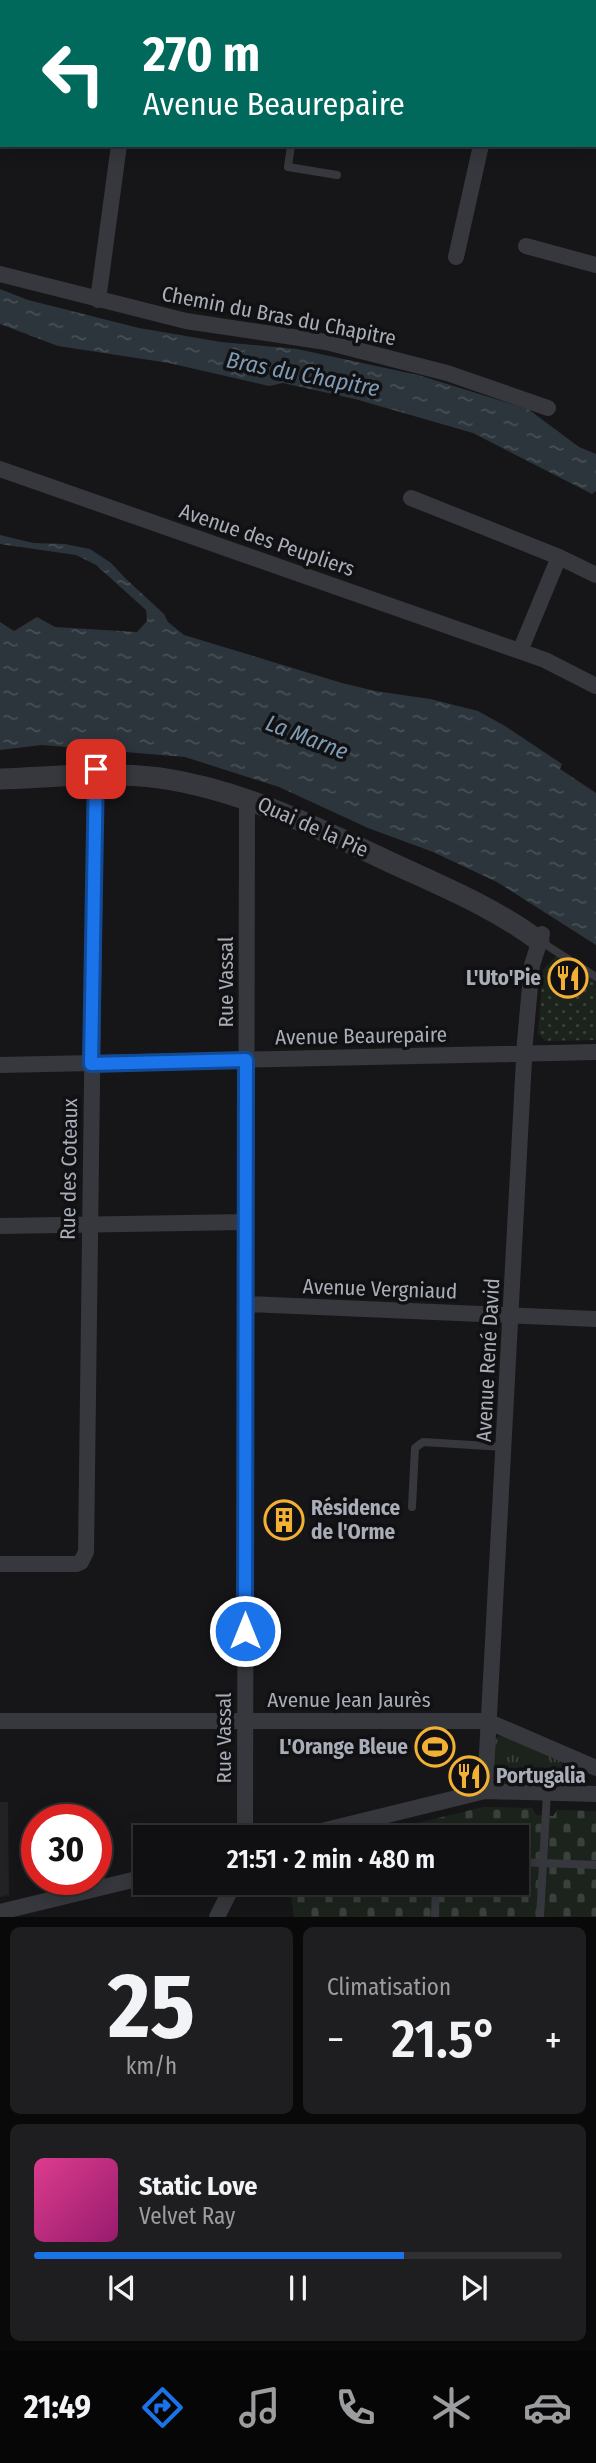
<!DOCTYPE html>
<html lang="fr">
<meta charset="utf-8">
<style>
body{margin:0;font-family:"Fira Sans Condensed",sans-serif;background:#1e1e20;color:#f1f3f6;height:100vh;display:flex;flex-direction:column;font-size:26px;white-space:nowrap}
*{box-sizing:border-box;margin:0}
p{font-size:23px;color:#9c9d9f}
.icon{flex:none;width:38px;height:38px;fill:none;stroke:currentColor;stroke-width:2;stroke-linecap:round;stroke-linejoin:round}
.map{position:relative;height:1917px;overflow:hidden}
.panel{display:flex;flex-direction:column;gap:10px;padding:10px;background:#09090a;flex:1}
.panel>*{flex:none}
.hud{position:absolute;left:0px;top:0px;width:597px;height:147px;box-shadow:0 4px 18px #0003,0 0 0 2px #303032;background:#00695c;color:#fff;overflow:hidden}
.speed{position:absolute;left:21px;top:1804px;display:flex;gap:14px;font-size:35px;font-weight:700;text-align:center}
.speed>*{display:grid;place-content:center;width:91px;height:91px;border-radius:50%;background:#101012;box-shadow:0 4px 18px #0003,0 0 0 2px #303032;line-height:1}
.speed .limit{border:10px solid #d22;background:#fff;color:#111}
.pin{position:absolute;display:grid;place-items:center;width:60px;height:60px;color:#fff;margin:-30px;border-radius:14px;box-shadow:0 4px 10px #0006}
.me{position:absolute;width:77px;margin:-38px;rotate:0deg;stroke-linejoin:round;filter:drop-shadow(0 0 5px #0008)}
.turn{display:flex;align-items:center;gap:24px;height:147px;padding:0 28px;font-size:32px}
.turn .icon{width:91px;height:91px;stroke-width:2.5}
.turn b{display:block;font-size:49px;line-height:60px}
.big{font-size:52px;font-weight:600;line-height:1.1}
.panel .tile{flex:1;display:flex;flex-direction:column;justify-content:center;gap:10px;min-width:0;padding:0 24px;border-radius:10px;background:#1e1e20}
.panel .dial{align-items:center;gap:0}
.dial b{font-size:91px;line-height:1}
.song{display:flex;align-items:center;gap:21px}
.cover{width:84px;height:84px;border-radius:10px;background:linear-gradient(135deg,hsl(330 70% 55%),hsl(320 70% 35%))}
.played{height:7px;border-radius:4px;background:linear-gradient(90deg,#1a73e8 70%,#303032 70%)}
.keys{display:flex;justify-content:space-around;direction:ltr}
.heat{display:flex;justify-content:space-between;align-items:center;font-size:38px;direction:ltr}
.panel .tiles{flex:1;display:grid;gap:10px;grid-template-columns:1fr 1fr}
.tile:last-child{grid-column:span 2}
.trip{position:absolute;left:133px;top:1825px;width:396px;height:70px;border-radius:0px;background:#101012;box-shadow:0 4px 18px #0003,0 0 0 2px #303032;font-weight:600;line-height:70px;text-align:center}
.tab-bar{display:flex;height:112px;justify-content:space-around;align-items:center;background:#060607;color:#9c9d9f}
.tab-bar .icon{width:49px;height:49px}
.tab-bar .current{color:#1a73e8}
.tab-bar b{font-size:32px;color:#f1f3f6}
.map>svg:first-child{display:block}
.built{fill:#222225}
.grass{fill:url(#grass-tufts)}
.cemetery{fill:url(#cemetery-stones)}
.garden{fill:url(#garden-dots)}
.water{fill:url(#water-ripples)}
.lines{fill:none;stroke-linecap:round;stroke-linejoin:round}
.service{stroke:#37383d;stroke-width:8}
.minor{stroke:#37383d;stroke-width:16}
.tertiary{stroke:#37383d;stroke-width:21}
.route-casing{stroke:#114b97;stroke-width:18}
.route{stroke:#1a73e8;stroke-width:12}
.labels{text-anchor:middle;stroke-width:7;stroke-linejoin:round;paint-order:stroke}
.street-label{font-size:21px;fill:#a8adb8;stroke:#111113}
.poi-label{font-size:21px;font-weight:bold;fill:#a8adb8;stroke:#111113;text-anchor:end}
.water-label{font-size:23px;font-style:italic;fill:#7f9bb3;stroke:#111113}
</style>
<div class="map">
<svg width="596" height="1917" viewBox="0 0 596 1917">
<defs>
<pattern id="grass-tufts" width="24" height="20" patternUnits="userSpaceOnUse" patternTransform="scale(1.75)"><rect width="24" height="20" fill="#1c231d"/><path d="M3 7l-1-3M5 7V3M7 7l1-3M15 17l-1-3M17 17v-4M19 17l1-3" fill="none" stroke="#3a403c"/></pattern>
<pattern id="cemetery-stones" width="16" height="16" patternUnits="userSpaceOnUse" patternTransform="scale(1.75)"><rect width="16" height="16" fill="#1c231d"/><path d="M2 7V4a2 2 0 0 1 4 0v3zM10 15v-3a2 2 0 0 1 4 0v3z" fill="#3a403c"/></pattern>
<pattern id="garden-dots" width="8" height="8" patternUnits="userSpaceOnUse" patternTransform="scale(1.75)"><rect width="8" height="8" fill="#1c231d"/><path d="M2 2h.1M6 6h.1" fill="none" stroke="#3a403c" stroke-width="1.8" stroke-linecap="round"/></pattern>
<pattern id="water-ripples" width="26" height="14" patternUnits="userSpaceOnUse" patternTransform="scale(1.75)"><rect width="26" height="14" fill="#2c353c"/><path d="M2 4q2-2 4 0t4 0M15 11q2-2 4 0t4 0" fill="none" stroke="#485056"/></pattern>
</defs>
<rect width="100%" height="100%" fill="#161618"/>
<path class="built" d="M0 1802H8L9 1895 0 1897Z"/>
<path class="grass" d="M503 1736 582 1769 585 1773 580 1785 498 1783 492 1780V1743L496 1737Z"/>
<path class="cemetery" d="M483 1807 532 1808 536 1815 553 1816 557 1810 596 1811V1917H294L289 1883H516V1838L361 1837Z"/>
<path class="garden" d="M556 956 596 982V1040L545 1041 538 1033 543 970Z"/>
<path class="water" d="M0 289 28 300 139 328 221 342 297 349 418 375 528 409 579 447 596 454V491L592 494 473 433 355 399 283 383 269 386 169 363 58 346 0 324Z
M0 535 33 543 65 544 90 549 111 563 125 578 164 614 168 622 184 635 342 683 375 691 430 699 478 711 505 726 562 764 560 769 596 793V945L497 882 433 852 368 828 279 787 185 757 42 745 0 750V622L14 631 37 617 55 627 137 632 147 621 146 610 96 565 76 555 0 544Z"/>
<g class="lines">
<path class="service" d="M310 2V0
M0 89 2 90
M291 145 288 167 337 175
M540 941 596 977
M412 1507 415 1448 423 1442 504 1447
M516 1862 596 1865
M435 1917 436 1883
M540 1917 547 1792"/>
<path class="minor" d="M585 0 596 1
M137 2 138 0
M512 2 513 0
M526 246 596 265
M456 257 481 145
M0 274 186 321 326 342 447 373 548 408
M98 300 119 145
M0 469 545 660 596 686
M411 498 559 557 596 575
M520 651 559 557
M0 1065 596 1052
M0 1226 246 1222
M246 1304 596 1319
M0 1564H76L81 1562 86 1552 96 769
M0 1721H487L596 1768
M485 1791 525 1041 532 965 542 934
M245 1838 247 799
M293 1838 485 1791 596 1794
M0 1912 145 1877
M217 1917 234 1883"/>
<path class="tertiary" d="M0 779C53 777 107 771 160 778 243 790 318 828 394 864 444 887 495 908 539 941"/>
</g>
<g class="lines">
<g class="route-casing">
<path id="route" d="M96 769 91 1064 246 1060 245 1631"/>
</g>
<use href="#route" class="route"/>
</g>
<defs>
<g id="restaurant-ring" transform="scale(2.0125)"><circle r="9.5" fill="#111113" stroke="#f2b134" stroke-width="1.5"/><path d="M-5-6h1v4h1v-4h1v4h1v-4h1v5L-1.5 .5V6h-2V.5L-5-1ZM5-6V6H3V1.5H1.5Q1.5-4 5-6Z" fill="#f2b134"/></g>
<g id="building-ring" transform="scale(2.0125)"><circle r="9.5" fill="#111113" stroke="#f2b134" stroke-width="1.5"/><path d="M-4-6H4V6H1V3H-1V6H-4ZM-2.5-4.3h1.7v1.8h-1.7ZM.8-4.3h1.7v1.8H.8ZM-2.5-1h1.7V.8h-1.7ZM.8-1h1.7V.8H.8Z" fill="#f2b134"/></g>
<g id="stadium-ring" transform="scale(2.0125)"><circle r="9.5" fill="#111113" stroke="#f2b134" stroke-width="1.5"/><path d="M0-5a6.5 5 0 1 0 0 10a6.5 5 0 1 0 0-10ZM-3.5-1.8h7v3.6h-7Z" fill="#f2b134"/></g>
</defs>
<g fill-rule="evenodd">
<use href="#restaurant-ring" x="568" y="978"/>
<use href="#building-ring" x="284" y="1520"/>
<use href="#stadium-ring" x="435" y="1747"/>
<use href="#restaurant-ring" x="469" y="1776"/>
</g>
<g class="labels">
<g class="street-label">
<text transform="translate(279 316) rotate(11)" y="7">Chemin du Bras du Chapitre</text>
<text transform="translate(267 540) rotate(19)" y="7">Avenue des Peupliers</text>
<text transform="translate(313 827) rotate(24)" y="7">Quai de la Pie</text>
<text transform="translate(226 982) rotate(-90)" y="7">Rue Vassal</text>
<text transform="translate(361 1036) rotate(-1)" y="7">Avenue Beaurepaire</text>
<text transform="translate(69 1169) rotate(-89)" y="7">Rue des Coteaux</text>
<text transform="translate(380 1289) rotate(2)" y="7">Avenue Vergniaud</text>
<text transform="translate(488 1360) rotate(-87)" y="7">Avenue René David</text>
<text x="349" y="1707">Avenue Jean Jaurès</text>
<text transform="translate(224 1738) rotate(-90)" y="7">Rue Vassal</text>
</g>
<g class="poi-label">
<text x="541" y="985">L'Uto'Pie</text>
<text x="311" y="1515" text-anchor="start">Résidence<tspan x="311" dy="24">de l'Orme</tspan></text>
<text x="408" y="1754">L'Orange Bleue</text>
<text x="496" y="1783" text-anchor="start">Portugalia</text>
</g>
<g class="water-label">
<text transform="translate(303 374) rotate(11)" y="8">Bras du Chapitre</text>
<text transform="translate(307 737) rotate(21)" y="8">La Marne</text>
</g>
</g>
</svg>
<div class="speed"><div class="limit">30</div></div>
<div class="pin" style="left:96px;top:769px;background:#d93025"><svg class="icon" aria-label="arrive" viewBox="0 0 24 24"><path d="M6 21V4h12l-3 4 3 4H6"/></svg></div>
<svg class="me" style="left:245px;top:1631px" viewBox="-20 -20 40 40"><circle r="17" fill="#1a73e8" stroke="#fff" stroke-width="3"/><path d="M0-11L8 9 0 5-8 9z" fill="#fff"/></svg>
<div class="trip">21:51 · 2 min · 480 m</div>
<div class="hud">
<div class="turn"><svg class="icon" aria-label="left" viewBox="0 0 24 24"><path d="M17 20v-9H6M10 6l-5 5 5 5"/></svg><div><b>270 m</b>Avenue Beaurepaire</div></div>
</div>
</div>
<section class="panel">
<div class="tiles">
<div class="tile dial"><b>25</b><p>km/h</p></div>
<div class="tile"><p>Climatisation</p>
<div class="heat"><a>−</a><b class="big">21.5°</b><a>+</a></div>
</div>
<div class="tile">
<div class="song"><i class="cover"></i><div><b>Static Love</b><p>Velvet Ray</p></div></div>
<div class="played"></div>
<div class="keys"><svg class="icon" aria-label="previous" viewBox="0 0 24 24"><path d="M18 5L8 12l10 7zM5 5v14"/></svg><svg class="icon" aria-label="pause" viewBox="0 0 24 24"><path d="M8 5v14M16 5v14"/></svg><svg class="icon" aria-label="next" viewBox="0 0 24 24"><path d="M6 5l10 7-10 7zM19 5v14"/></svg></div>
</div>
</div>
</section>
<nav class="tab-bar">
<b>21:49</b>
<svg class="icon current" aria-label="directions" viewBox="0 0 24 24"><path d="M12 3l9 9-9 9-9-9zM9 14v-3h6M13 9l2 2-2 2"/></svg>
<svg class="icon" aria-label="music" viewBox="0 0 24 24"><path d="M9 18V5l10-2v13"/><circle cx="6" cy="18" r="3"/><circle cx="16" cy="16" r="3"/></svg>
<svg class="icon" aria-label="phone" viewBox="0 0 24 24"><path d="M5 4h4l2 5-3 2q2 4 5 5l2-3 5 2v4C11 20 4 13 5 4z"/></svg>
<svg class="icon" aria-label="climate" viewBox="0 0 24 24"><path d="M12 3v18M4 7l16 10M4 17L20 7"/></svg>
<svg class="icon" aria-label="car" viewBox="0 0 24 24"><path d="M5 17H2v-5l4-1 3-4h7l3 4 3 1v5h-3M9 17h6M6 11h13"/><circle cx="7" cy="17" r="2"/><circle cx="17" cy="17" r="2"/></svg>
</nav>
